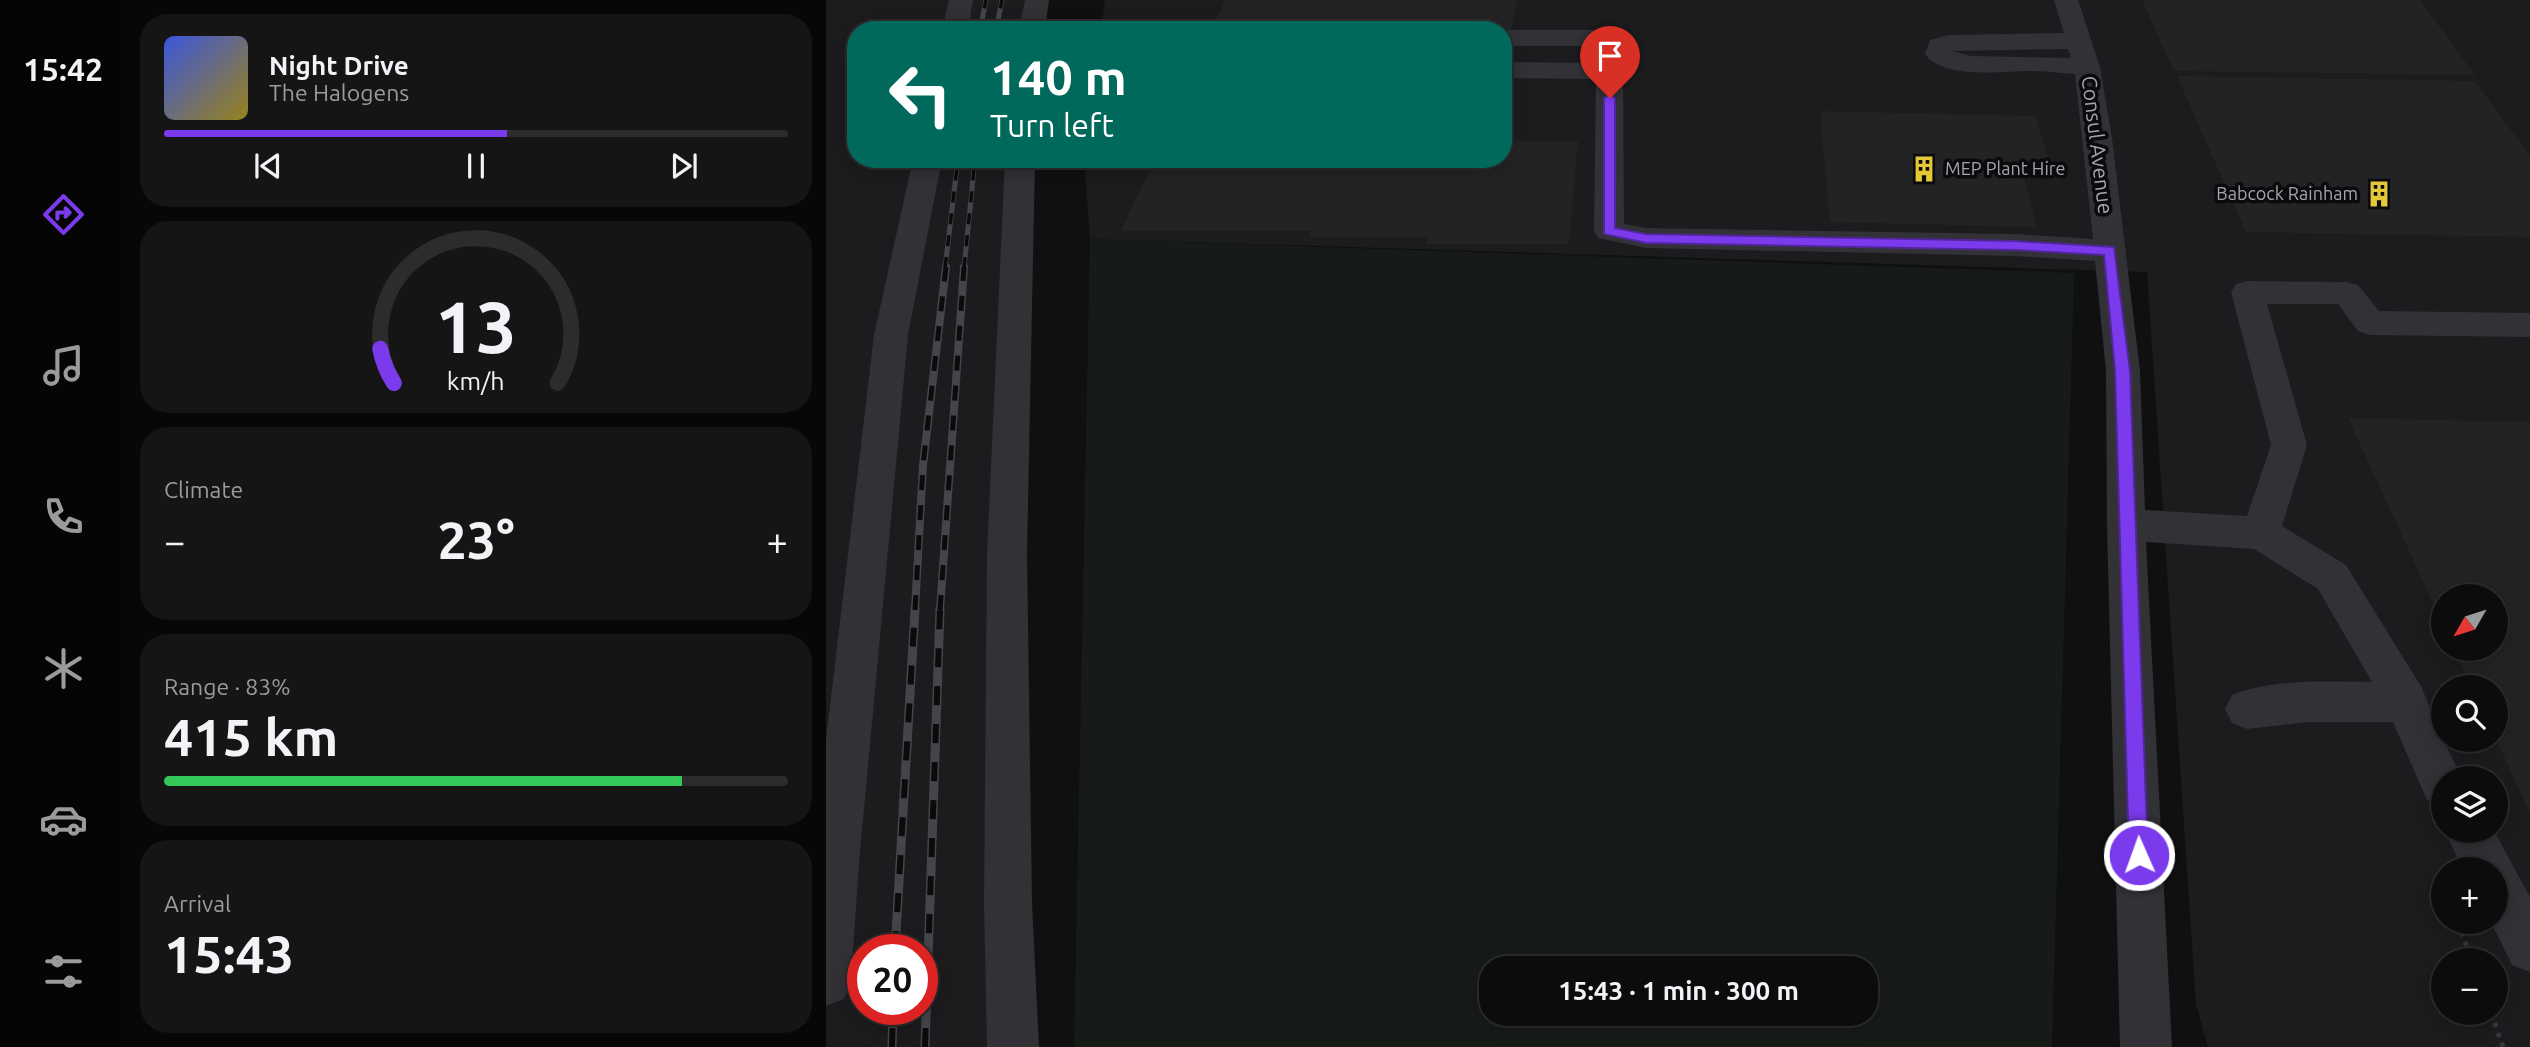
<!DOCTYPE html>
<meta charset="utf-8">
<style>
body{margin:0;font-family:Ubuntu,sans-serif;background:#151516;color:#f1f3f6;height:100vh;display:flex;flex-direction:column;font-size:26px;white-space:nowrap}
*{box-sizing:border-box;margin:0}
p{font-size:23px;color:#9a9b9d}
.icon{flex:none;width:38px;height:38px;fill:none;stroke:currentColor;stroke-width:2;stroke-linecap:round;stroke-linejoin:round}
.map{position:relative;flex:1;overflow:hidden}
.details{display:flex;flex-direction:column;gap:14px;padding:14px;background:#070707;width:700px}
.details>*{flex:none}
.guide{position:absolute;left:21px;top:21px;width:665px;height:147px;border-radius:28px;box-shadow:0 4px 18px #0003,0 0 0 2px #2c2c2e;background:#00695c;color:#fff;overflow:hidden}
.needle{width:46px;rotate:231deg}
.buttons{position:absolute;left:1605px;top:584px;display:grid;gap:14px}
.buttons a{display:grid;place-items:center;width:77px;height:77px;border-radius:50%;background:#0c0c0d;box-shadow:0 4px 18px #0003,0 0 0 2px #2c2c2e;font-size:35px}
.speed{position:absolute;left:21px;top:934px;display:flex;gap:14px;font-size:35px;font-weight:700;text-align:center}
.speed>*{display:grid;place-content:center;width:91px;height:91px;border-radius:50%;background:#0c0c0d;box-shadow:0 4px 18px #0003,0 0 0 2px #2c2c2e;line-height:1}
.speed .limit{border:10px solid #d22;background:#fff;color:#111}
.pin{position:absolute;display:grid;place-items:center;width:60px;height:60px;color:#fff;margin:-72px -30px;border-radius:50% 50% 50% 0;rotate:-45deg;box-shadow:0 0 7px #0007}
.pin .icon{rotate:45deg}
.me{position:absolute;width:77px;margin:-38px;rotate:358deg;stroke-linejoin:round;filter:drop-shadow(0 0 5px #0008)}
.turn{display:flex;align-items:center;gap:24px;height:147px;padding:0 28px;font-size:32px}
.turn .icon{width:91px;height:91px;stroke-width:2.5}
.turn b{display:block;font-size:49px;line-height:60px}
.big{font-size:52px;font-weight:700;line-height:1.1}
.details .card{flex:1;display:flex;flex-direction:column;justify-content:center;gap:10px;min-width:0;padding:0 24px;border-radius:28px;background:#151516}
.details .dial{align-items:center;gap:0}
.dial svg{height:182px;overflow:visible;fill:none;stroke:#2c2c2e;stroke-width:7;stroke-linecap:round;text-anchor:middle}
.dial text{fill:#f1f3f6;stroke:none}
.song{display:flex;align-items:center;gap:21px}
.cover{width:84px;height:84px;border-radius:10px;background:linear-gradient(135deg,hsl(230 70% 55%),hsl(50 70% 35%))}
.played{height:7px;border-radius:4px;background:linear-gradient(90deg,#7c3aed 55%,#2c2c2e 55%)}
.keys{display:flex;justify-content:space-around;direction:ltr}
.heat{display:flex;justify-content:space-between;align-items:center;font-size:38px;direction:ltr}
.charge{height:10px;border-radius:5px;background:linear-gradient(90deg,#34c759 83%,#2c2c2e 0)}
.trip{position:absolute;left:653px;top:956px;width:399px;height:70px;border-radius:28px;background:#0c0c0d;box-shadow:0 4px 18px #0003,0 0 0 2px #2c2c2e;font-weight:700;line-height:70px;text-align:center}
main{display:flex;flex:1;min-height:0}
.dock{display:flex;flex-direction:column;width:126px;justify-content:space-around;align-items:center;background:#050505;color:#9a9b9d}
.dock .icon{width:49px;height:49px}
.dock .selected{color:#7c3aed}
.dock b{font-size:32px;color:#f1f3f6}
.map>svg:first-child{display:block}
.built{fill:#1c1c1e;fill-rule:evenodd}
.green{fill:#171b18;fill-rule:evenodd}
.building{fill:#232325}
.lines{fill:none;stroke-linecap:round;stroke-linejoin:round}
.path{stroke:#37383d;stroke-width:5;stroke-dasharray:4.5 6;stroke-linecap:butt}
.minor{fill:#313136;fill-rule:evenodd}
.rail-far2-casing{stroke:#44454b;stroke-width:5}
.rail-far1-casing{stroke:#44454b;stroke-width:8}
.rail-casing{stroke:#44454b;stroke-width:9}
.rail-far2{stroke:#0b0b0c;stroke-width:3.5;stroke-dasharray:11;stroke-linecap:butt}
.rail-far1{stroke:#0b0b0c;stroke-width:5;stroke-dasharray:15;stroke-linecap:butt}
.rail{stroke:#0b0b0c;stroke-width:6;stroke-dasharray:19;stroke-linecap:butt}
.route{fill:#7c3aed;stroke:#51269a;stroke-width:2}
.labels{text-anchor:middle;stroke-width:7;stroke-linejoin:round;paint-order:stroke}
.far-poi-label{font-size:18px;fill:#a2a4b1;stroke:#0b0b0c;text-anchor:start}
.street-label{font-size:21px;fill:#a2a4b1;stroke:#0b0b0c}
</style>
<main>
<nav class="dock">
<b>15:42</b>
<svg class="icon selected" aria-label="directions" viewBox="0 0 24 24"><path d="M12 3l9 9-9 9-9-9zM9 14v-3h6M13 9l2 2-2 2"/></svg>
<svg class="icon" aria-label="music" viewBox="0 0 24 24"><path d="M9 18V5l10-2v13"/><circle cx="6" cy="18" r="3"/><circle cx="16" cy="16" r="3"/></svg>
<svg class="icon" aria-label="phone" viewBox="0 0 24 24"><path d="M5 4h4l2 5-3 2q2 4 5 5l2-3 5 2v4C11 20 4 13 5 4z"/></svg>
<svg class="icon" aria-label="climate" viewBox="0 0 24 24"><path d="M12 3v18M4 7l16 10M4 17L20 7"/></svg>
<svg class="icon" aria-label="car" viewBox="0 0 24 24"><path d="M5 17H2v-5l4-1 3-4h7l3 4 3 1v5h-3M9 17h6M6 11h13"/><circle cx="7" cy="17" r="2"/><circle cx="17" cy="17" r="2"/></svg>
<svg class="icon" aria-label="filters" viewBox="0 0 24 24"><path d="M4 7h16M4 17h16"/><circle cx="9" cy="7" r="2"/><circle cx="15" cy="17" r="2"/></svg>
</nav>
<section class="details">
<div class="card">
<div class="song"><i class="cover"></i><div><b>Night Drive</b><p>The Halogens</p></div></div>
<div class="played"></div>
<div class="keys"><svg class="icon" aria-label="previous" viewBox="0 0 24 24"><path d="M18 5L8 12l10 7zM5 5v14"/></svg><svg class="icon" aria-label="pause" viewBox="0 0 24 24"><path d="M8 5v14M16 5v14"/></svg><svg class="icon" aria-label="next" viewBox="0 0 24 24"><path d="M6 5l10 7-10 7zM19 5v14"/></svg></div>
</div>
<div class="card dial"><svg viewBox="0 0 100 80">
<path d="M14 69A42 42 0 1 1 86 69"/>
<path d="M14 69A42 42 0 0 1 8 54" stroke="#7c3aed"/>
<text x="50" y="56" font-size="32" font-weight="700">13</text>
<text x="50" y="72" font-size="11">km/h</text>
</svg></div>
<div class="card"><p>Climate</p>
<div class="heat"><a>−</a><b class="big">23°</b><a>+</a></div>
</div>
<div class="card"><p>Range · 83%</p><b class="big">415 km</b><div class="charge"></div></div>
<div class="card"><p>Arrival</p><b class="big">15:43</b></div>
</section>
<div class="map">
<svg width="1704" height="1047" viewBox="0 0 1704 1047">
<rect width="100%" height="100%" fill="#101011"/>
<path class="built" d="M0 0H203L199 30H30V159H184L174 1047H0ZM37 950H96V1010H37Z
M279 0H1704V1047H1382L1370 1004 1321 272 264 239 258 159H677V30H275ZM1617 597H1670V649H1617ZM1617 688H1670V740H1617ZM1617 779H1670V831H1617ZM1617 870H1670V922H1617ZM1617 961H1670V1013H1617Z"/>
<path class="green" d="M264 239 1248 273 1226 1047H248ZM665 968H1040V1013H665Z"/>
<path class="building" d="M399 0H691L685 31 385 30Z
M1316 0H1594L1649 75 1348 71Z
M1351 76 1649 81 1704 156V237L1420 232Z
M994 111 1210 116 1225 170 1196 169 1211 227 1004 222Z
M677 141H752L743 244H600L602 237H482L485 231H295L328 159H677Z
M1522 418 1704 422V814L1670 739V688H1646L1628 649H1670V597H1617V625Z"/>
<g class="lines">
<path class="path" d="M1632 922 1646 961
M1665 1013 1677 1047"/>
<path class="minor" d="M123 0H147L142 30H116Z
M199 0H223L219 30H193Z
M1228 0H1252L1274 67 1286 138 1314 371 1319 510 1421 516 1445 445 1405 292 1410 284 1421 281 1521 282 1532 285 1553 311 1704 313V337L1544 335 1532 331 1512 304H1441L1481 445 1456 526 1520 565 1596 688 1617 740 1637 779H1617V806L1601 800 1567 722H1482L1421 729 1406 723 1399 709 1406 695C1449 678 1500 682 1546 682L1492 589 1428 549 1320 542 1346 1047H1294L1281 525 1280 371 1269 261 1189 256 820 248 772 238 768 231 770 79 677 78V62L773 63 778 46H677V30H793L802 33 806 38 797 71 798 224 820 228 1189 234 1267 239 1249 74C1234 73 1219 71 1205 71 1177 71 1117 80 1099 54L1104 40 1123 35 1238 33ZM1242 49 1245 58 1145 56 1126 51Z
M87 159H116L82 335 33 863 25 981 18 999 0 1006V740L48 335Z
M179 159H209L201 554 206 903 213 1047H161L158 903 161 554Z
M1619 831H1668L1704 897V972L1686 965 1665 922H1670V870H1637Z"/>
<g class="rail-far2-casing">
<path id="rail-far2" d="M154 30 160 0
M170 30 176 0
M119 268 132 159
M138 268 149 159"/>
</g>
<g class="rail-far1-casing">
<path id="rail-far1" d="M89 610 97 465 120 267
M114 610 138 267"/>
</g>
<g class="rail-casing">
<path id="rail" d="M69 950 89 609
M66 1047 67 1010
M99 1047 114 609"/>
</g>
<use href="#rail-far2" class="rail-far2"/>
<use href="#rail-far1" class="rail-far1"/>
<use href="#rail" class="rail"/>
</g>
<path class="route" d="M784 94 789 98V228L820 234 1189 241 1288 247 1304 371 1322 855 1320 862 1313 864 1306 862 1303 855 1289 371 1278 255 1189 250 820 243 778 234V98Z"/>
<defs>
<g id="building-bare" transform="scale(2.1)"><path d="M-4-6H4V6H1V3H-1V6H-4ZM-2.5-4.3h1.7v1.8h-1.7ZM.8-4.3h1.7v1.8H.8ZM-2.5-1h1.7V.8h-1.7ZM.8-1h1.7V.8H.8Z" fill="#e4c836" stroke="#0b0b0c" stroke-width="2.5" paint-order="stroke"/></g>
</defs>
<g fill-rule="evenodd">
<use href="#building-bare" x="1098" y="169"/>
<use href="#building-bare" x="1553" y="194"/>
</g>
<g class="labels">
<g class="far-poi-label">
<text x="1119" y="175">MEP Plant Hire</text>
<text x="1532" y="200" text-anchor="end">Babcock Rainham</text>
</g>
<g class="street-label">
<text transform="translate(1271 145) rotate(83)" y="7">Consul Avenue</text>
</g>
</g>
</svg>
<div class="buttons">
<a><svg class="needle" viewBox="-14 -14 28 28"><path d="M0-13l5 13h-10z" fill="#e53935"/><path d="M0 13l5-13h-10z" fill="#9a9b9d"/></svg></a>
<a><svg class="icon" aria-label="search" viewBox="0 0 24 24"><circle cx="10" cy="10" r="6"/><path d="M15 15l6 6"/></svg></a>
<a><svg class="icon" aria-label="layers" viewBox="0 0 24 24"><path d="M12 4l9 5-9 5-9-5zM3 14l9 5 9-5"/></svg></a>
<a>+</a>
<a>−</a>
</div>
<div class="speed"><div class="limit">20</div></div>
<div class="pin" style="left:784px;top:98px;background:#d93025"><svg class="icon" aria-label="arrive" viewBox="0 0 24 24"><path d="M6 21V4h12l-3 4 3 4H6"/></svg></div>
<svg class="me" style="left:1313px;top:855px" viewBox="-20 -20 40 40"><circle r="17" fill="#7c3aed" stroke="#fff" stroke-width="3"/><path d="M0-11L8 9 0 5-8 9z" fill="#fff"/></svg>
<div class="trip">15:43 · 1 min · 300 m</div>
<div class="guide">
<div class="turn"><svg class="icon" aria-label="left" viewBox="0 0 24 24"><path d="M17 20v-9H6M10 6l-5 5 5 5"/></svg><div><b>140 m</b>Turn left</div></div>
</div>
</div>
</main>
